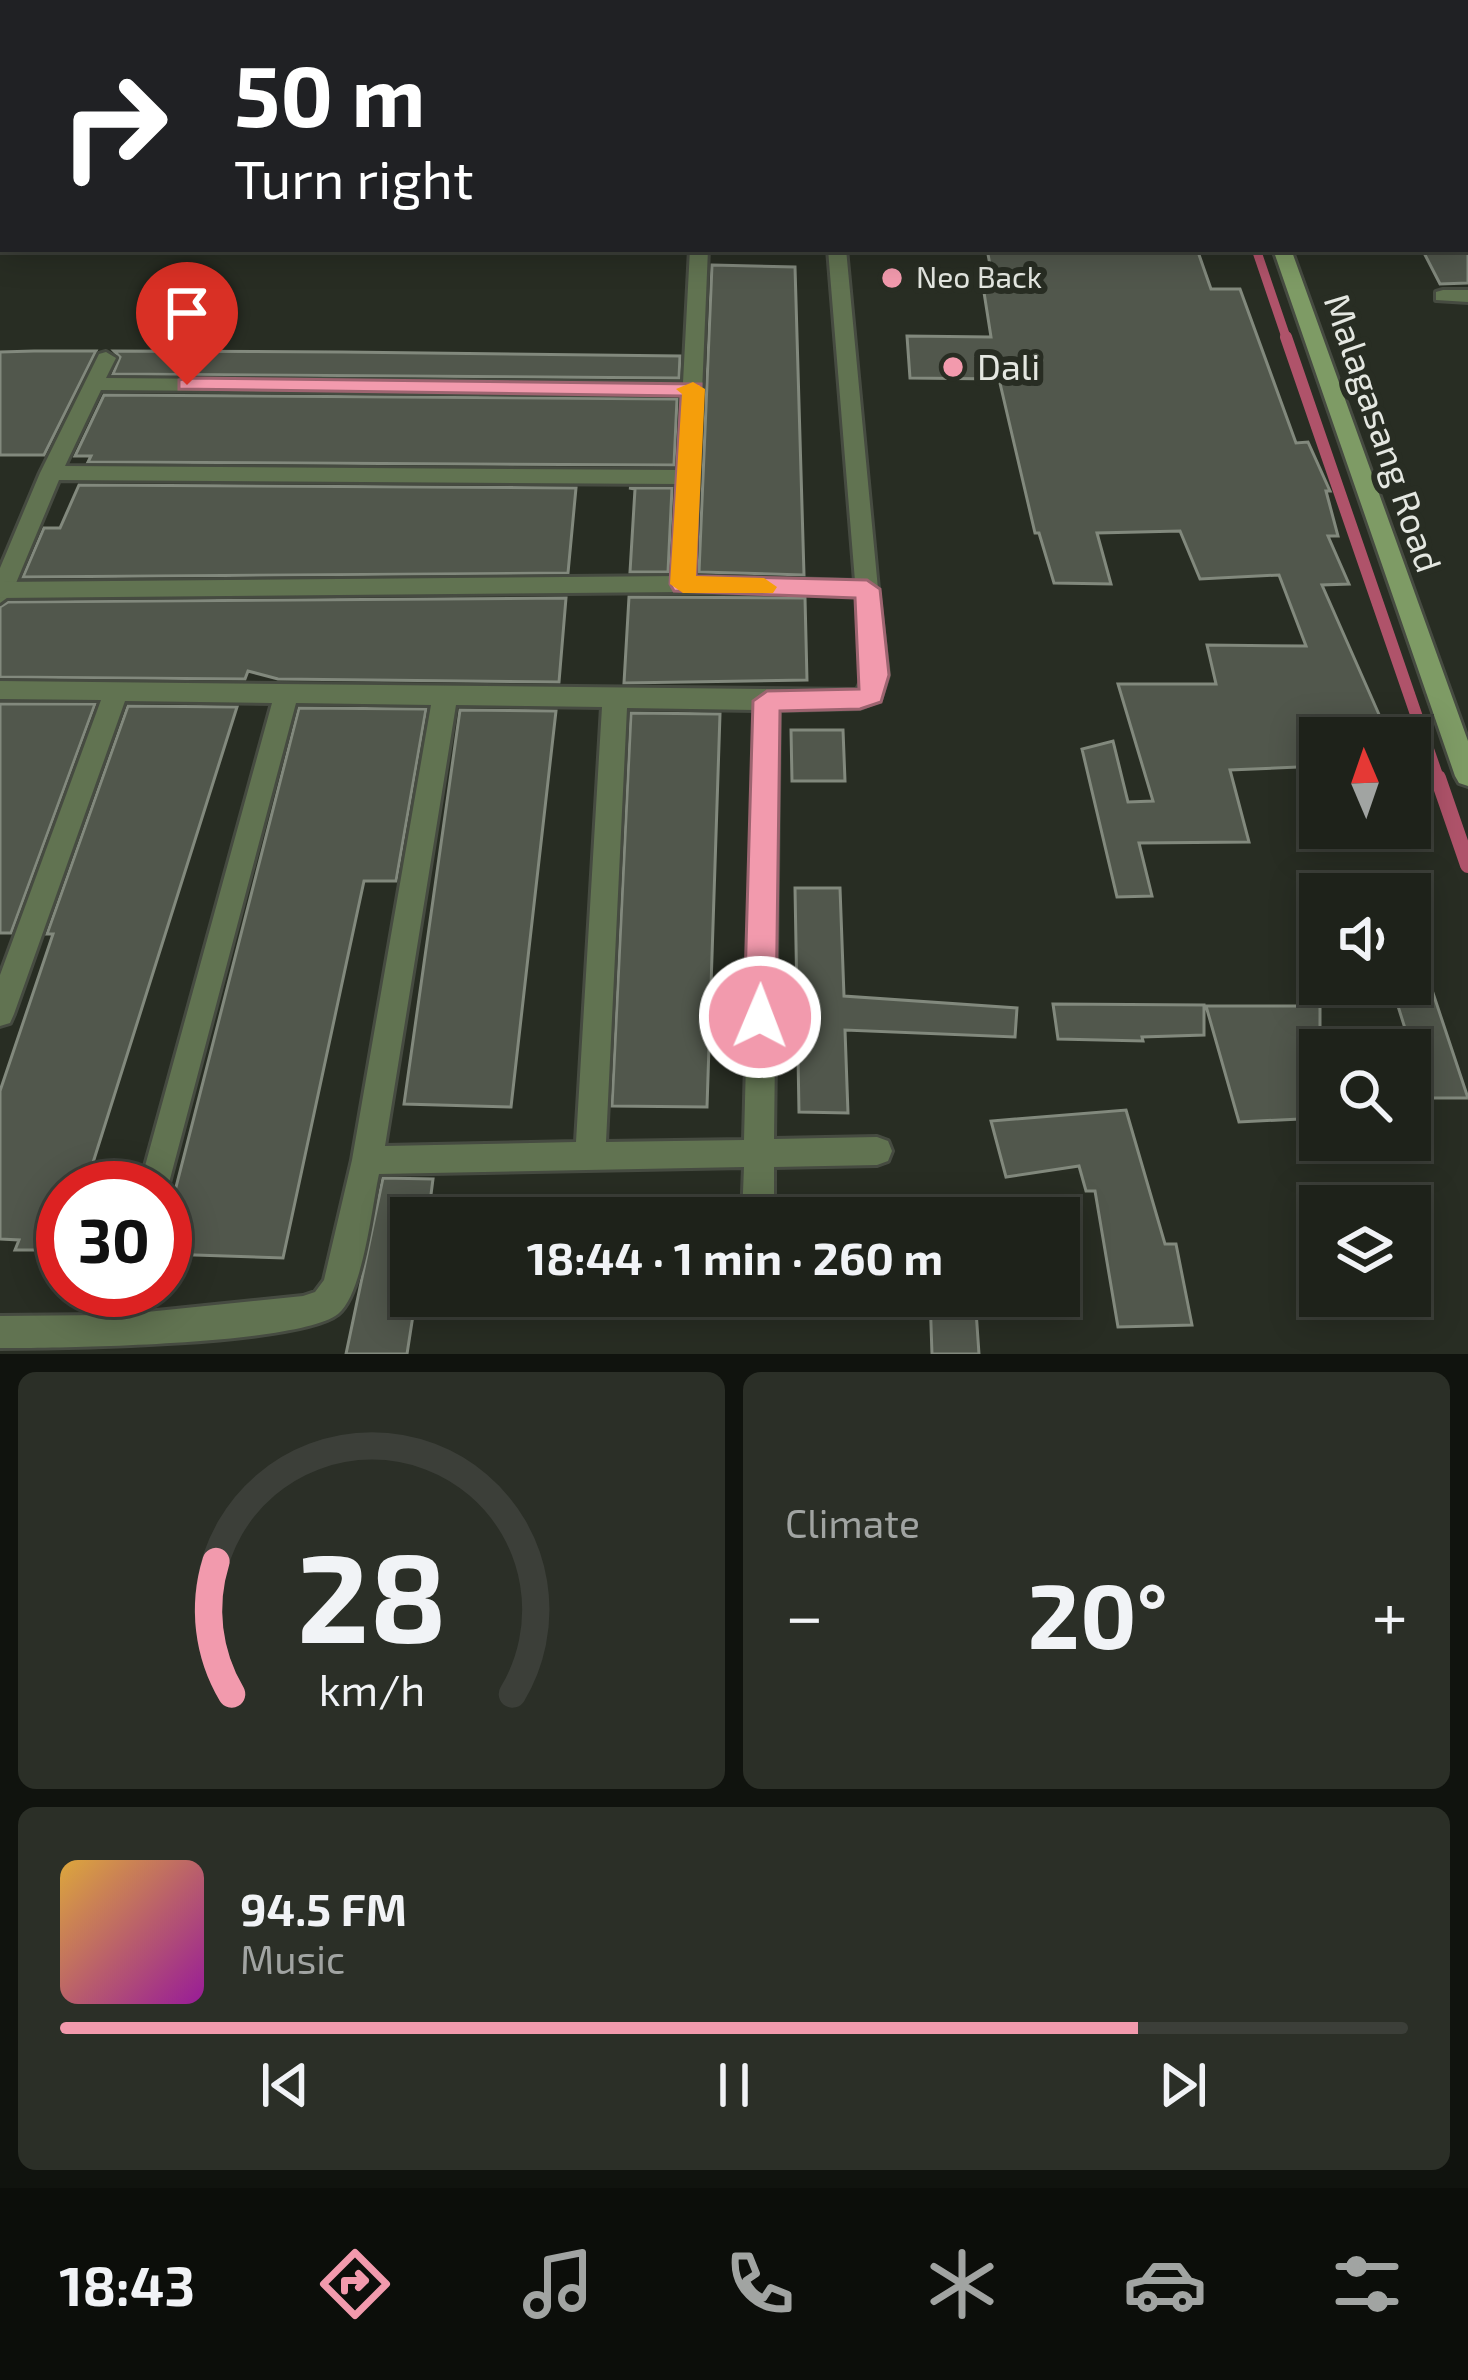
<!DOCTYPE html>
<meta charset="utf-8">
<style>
body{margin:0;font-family:"Exo 2",sans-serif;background:#2b2f27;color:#f1f3f6;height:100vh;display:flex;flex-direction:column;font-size:45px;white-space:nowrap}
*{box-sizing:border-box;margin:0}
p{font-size:39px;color:#a1a4a2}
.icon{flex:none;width:66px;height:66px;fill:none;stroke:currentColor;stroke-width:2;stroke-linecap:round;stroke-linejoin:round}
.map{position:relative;height:1354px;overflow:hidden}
.sheet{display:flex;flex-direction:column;gap:18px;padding:18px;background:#10130e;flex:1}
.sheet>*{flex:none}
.guide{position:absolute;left:0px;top:0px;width:1470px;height:252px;box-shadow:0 6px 30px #0003,0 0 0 3px #3c3f39;background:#202124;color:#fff;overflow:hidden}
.needle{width:78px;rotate:358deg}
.buttons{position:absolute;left:1299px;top:717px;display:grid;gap:24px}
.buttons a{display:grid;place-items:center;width:132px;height:132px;border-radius:0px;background:#1e221a;box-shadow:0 6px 30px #0003,0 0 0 3px #3c3f39;font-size:60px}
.speed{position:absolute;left:36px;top:1161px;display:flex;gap:24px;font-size:60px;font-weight:700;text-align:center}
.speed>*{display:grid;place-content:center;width:156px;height:156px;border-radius:50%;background:#1e221a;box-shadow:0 6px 30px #0003,0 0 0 3px #3c3f39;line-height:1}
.speed .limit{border:18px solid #d22;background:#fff;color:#111}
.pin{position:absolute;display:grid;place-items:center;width:102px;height:102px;color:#fff;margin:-123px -51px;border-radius:50% 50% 50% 0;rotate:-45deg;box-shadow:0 0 12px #0007}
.pin .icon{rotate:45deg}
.me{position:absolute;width:132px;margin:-66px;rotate:1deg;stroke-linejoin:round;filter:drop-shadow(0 0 9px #0008)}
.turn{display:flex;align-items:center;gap:42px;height:252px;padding:0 36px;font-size:54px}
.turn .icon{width:156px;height:156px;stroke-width:2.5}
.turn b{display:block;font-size:84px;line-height:102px}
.big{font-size:90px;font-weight:700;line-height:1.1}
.sheet .card{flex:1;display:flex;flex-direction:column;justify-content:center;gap:18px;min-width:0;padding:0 42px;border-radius:18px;background:#2b2f27}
.sheet .dial{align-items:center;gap:0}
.dial svg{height:312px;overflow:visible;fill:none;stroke:#3c3f39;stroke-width:7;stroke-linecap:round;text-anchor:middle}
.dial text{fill:#f1f3f6;stroke:none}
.song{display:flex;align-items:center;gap:36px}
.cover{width:144px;height:144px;border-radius:18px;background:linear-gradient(135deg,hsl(40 70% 55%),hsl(300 70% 35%))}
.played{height:12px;border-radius:6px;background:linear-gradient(90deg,#f29aad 80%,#3c3f39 80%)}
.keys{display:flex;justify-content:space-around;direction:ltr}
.heat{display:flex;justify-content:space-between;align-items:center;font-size:66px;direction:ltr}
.sheet .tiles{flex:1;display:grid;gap:18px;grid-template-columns:1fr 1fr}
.card:last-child{grid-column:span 2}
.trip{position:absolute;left:390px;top:1197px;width:690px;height:120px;border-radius:0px;background:#1e221a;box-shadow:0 6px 30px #0003,0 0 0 3px #3c3f39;font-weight:700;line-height:120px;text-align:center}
.dock{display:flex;height:192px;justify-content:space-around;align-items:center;background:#0c0e0a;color:#a1a4a2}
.dock .icon{width:84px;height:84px}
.dock .on{color:#f29aad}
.dock b{font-size:54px;color:#f1f3f6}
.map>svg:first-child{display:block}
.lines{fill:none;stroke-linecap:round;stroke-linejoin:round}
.stream-far2{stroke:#af536a;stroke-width:9}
.stream-far1{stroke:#af536a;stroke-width:12}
.stream{stroke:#af536a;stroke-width:16}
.building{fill:#51574c;stroke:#82897d;stroke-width:3}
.minor-casing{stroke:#464b41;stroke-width:6}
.tertiary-casing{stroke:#464b41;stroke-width:6}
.secondary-casing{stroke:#464b41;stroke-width:6}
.minor{fill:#617351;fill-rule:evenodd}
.tertiary{fill:#617351;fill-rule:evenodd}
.secondary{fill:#7e9b65;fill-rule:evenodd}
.route{fill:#f29aad;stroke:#9d6470;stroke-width:3}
.slow{fill:#f59e0b}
.poi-dot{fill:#f29aad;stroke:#282d23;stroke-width:4.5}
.labels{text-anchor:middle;stroke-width:12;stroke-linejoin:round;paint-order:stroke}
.far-poi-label{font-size:30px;fill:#e4e7e1;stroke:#282d23;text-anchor:start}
.poi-label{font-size:36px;fill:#e4e7e1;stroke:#282d23;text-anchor:start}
.street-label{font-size:36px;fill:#e4e7e1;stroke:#282d23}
</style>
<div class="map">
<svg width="1468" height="1354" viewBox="0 0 1468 1354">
<rect width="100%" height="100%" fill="#282d23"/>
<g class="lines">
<path class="stream-far2" d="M1256 249 1287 340"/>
<path class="stream-far1" d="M1286 337 1439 781"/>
<path class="stream" d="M1438 778 1468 865"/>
</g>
<path class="building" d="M987 249H1197L1211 289H1240L1296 443 1308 442 1330 491H1326L1338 536H1328L1349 584 1322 585 1381 719 1334 721 1341 738H1320V766L1230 770 1249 842 1139 843 1152 896 1117 897 1082 749 1113 741 1128 802 1153 801 1118 684H1216L1207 645 1306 646 1279 575 1200 579 1180 531 1097 533 1111 584 1054 583 1039 533H1035L999 379 910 378 907 336 991 337 983 286H994Z
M1422 249H1468V283L1440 284Z
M712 265 795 267 804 575 699 572Z
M34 351H96L44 455H0V352Z
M114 351 342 352 680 356 679 378 113 374 120 357Z
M104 395 677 399 674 465 88 462 91 456H75Z
M79 485 576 488 568 573 23 577 44 528H60Z
M629 488H672L668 572H630L635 489Z
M629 597 805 598 807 680 624 683Z
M566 598 559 682 278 679 248 671 245 679 0 677V607L8 602Z
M0 704H95L11 933H0Z
M128 706 237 707 85 1188H63V1250H15L19 1240 0 1239V1091L53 934H47Z
M299 708 426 709 396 881H364L283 1258 165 1254V1230Z
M460 710 556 711 511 1107 404 1104Z
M631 713 720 714 707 1107 612 1106Z
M791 730H843L845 781H792Z
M795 888H840L844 996 1017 1008 1015 1037 845 1030 848 1113 799 1112Z
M1391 984H1430L1468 1098H1427Z
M1053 1004 1204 1005V1035L1142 1037 1143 1041 1058 1039Z
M1206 1006H1320V1118L1239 1122Z
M1126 1110 1165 1244H1176L1192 1325 1118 1327 1095 1191H1086L1079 1166 1006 1177 991 1121Z
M383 1178 433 1179 428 1218H411V1296H416L407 1354H346Z
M930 1296H975L979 1354H932Z"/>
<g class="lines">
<g class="minor-casing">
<path id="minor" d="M1206 0H1248L1250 3H1207Z
M1468 1V11H1467V3H1462Z
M1467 93H1468V104H1467Z
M1467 219H1468V229H1467Z
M690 249H708L694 584 691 589 683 592 672 584 677 484 59 480 11 595 0 603V568L40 473 99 354 106 352 116 358 106 378 683 383ZM101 390 682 395 678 470 65 466Z
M1443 290H1468V302L1436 300V292Z
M867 581 878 589 888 675 880 700 860 708 779 710 774 1139 877 1137 888 1141 892 1151 888 1161 877 1165 774 1167V1218H742L744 1167 379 1174C372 1206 363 1294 338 1314 299 1345 59 1348 0 1348V1316L104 1315 111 1290H143L137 1313 303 1296 315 1292 324 1280 352 1160 431 705 296 703 165 1198V1188H139L272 703 125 701 14 1014 10 1023 0 1026V975L101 700 0 699V681L857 690 864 675 856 589ZM456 705 602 707 576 1142 385 1146ZM627 708 755 710 744 1140 606 1142Z"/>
</g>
<g class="tertiary-casing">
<path id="tertiary" d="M828 249H846L878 589 875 595 683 592 0 598V582L683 576 855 581Z"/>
</g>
<g class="secondary-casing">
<path id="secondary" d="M1206 0H1220V3H1206Z
M1273 249H1291L1468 741V786L1459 783 1455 776Z"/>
</g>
<use href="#minor" class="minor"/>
<use href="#tertiary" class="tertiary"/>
<use href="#secondary" class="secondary"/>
</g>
<path class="route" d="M187 378 701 384 696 576 867 580 880 589 889 675 881 702 860 709 780 711 776 1017 771 1027 760 1031 748 1027 744 1017 753 701 767 691 859 689 855 598 674 591 670 584 681 396 179 389V380Z"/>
<path class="slow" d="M693 382 705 389 696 576 764 578 777 587 773 593H683L670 584 682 394 676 389Z"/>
<g class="poi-dot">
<circle cx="892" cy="278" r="12"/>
<circle cx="953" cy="367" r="12"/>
</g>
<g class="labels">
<g class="far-poi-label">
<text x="916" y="288">Neo Back</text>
</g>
<g class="poi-label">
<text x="977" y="380">Dali</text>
</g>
<g class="street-label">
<text transform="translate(1383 433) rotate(71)" y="13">Malagasang Road</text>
</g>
</g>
</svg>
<div class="buttons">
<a><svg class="needle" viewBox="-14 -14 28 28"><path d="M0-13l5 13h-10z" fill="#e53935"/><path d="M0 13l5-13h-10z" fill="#a1a4a2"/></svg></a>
<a><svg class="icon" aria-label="sound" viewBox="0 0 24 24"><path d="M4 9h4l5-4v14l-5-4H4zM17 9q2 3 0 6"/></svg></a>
<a><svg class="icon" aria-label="search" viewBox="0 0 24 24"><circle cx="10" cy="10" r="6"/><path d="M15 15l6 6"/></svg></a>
<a><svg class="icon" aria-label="layers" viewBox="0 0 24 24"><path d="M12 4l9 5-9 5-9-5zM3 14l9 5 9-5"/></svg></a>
</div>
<div class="speed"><div class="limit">30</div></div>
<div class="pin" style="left:187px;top:385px;background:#d93025"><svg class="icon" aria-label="arrive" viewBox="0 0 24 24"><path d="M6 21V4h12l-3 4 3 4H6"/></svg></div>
<svg class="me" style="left:760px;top:1017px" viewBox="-20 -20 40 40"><circle r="17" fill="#f29aad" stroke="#fff" stroke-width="3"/><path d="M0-11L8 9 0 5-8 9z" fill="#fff"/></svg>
<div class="trip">18:44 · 1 min · 260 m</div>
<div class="guide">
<div class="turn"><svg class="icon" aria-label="right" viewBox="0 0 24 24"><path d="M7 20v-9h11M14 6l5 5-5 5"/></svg><div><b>50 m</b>Turn right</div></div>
</div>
</div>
<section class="sheet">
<div class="tiles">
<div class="card dial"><svg viewBox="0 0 100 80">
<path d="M14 69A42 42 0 1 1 86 69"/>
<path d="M14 69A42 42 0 0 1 10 35" stroke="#f29aad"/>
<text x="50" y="56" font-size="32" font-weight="700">28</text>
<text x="50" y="72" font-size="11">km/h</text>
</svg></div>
<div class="card"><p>Climate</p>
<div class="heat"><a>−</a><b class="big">20°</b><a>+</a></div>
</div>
<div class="card">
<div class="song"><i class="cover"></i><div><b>94.5 FM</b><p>Music</p></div></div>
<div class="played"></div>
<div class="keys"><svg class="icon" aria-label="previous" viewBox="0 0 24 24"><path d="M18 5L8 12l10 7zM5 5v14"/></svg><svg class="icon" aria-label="pause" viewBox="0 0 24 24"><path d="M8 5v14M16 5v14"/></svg><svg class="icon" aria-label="next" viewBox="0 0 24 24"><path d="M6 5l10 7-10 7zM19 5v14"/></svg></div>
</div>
</div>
</section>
<nav class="dock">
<b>18:43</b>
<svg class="icon on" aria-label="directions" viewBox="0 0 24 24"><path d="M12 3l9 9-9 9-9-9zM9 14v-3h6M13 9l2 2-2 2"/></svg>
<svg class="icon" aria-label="music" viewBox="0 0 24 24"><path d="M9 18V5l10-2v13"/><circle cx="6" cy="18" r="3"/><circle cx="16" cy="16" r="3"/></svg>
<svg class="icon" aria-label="phone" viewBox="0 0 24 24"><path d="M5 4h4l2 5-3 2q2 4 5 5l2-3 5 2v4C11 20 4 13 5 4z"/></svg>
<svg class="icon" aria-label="climate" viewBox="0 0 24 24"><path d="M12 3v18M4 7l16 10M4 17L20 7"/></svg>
<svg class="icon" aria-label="car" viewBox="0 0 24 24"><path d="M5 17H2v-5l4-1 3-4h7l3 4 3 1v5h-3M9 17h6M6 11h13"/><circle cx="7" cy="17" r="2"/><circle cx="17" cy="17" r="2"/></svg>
<svg class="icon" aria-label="filters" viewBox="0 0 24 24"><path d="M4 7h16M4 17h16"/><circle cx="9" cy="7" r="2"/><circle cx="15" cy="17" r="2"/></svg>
</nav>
